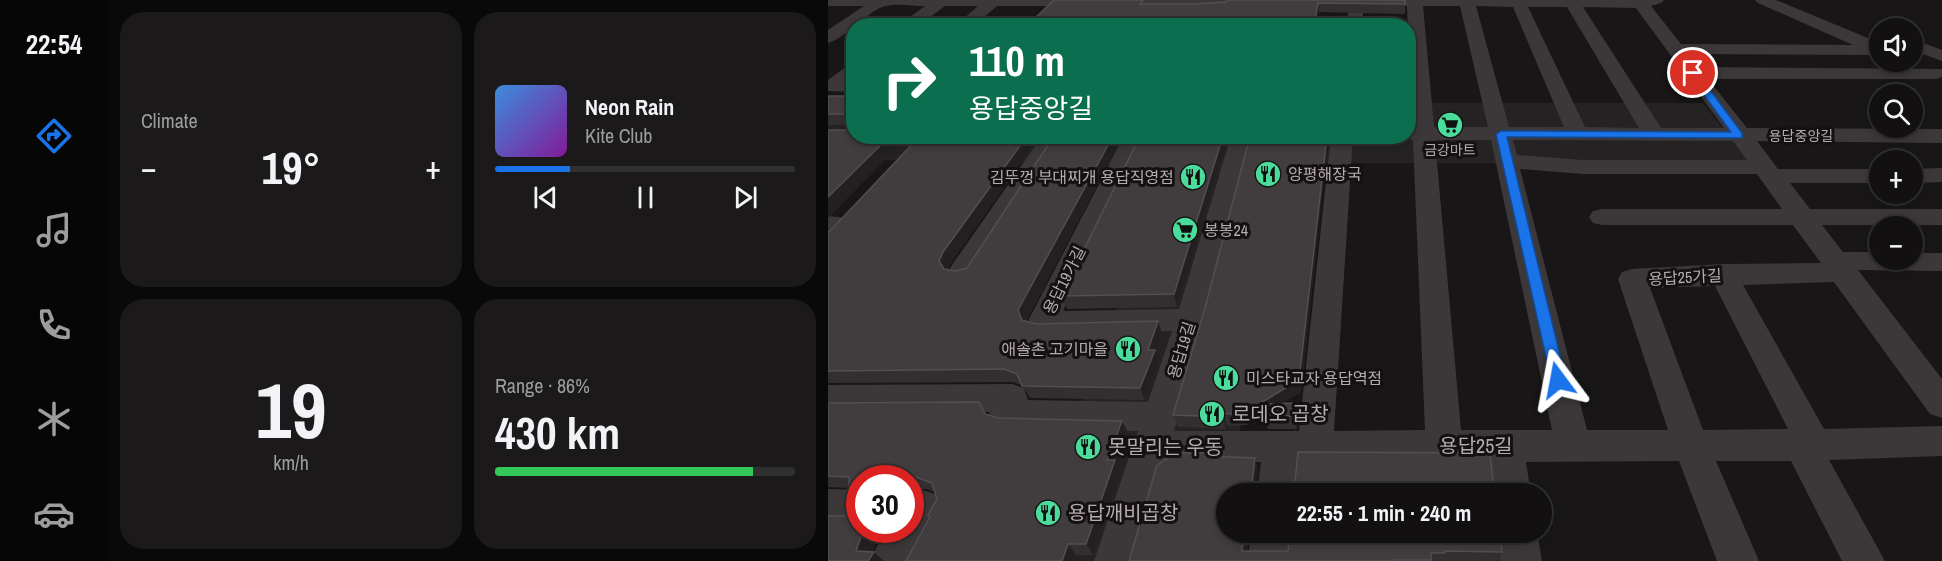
<!DOCTYPE html>
<meta charset="utf-8">
<style>
body{margin:0;font-family:"Archivo Narrow","Noto Sans KR",sans-serif;background:#1b1919;color:#f1f3f6;height:100vh;display:flex;flex-direction:column;font-size:22px;white-space:nowrap}
*{box-sizing:border-box;margin:0}
p{font-size:20px;color:#9c9d9f}
.icon{flex:none;width:33px;height:33px;fill:none;stroke:currentColor;stroke-width:2;stroke-linecap:round;stroke-linejoin:round}
.map{position:relative;flex:1;overflow:hidden}
.side{display:flex;flex-direction:column;gap:12px;padding:12px;background:#0a0909;width:720px}
.side>*{flex:none}
.hud{position:absolute;left:18px;top:18px;width:570px;height:126px;border-radius:24px;box-shadow:0 3px 9px #0003,0 0 0 2px #313030;background:#0b6e4f;color:#fff;overflow:hidden}
.controls{position:absolute;left:1041px;top:18px;display:grid;gap:12px}
.controls a{display:grid;place-items:center;width:54px;height:54px;border-radius:50%;background:#121010;box-shadow:0 3px 9px #0003,0 0 0 2px #313030;font-size:30px}
.speed{position:absolute;left:18px;top:465px;display:flex;gap:12px;font-size:30px;font-weight:700;text-align:center}
.speed>*{display:grid;place-content:center;width:78px;height:78px;border-radius:50%;background:#121010;box-shadow:0 3px 9px #0003,0 0 0 2px #313030;line-height:1}
.speed .limit{border:9px solid #d22;background:#fff;color:#111}
.pin{position:absolute;display:grid;place-items:center;width:51px;height:51px;color:#fff;margin:-26px;border:3px solid #fff;border-radius:50%;box-shadow:0 2px 6px #0007}
.me{position:absolute;width:66px;margin:-33px;rotate:347deg;stroke-linejoin:round;filter:drop-shadow(0 0 4px #0008)}
.turn{display:flex;align-items:center;gap:21px;height:126px;padding:0 24px;font-size:27px}
.turn .icon{width:78px;height:78px;stroke-width:2.5}
.turn b{display:block;font-size:42px;line-height:51px}
.big{font-size:45px;font-weight:700;line-height:1.1}
.side .card{flex:1;display:flex;flex-direction:column;justify-content:center;gap:9px;min-width:0;padding:0 21px;border-radius:24px;background:#1b1919}
.side .dial{align-items:center;gap:0}
.dial b{font-size:78px;line-height:1}
.song{display:flex;align-items:center;gap:18px}
.cover{width:72px;height:72px;border-radius:9px;background:linear-gradient(135deg,hsl(210 70% 55%),hsl(290 70% 35%))}
.played{height:6px;border-radius:3px;background:linear-gradient(90deg,#1a73e8 25%,#313030 25%)}
.keys{display:flex;justify-content:space-around;direction:ltr}
.heat{display:flex;justify-content:space-between;align-items:center;font-size:33px;direction:ltr}
.charge{height:9px;border-radius:4px;background:linear-gradient(90deg,#34c759 86%,#313030 0)}
.side .tiles{flex:1;display:grid;gap:12px;grid-template-columns:repeat(2,1fr)}
.trip{position:absolute;left:388px;top:483px;width:336px;height:60px;border-radius:30px;background:#121010;box-shadow:0 3px 9px #0003,0 0 0 2px #313030;font-weight:700;line-height:60px;text-align:center}
main{display:flex;flex:1;min-height:0}
.tab-bar{display:flex;flex-direction:column;width:108px;justify-content:space-around;align-items:center;background:#070606;color:#9c9d9f}
.tab-bar .icon{width:42px;height:42px}
.tab-bar .on{color:#1a73e8}
.tab-bar b{font-size:27px;color:#f1f3f6}
.map>svg:first-child{display:block}
.built{fill:#252223}
.lines{fill:none;stroke-linecap:round;stroke-linejoin:round}
.minor{fill:#3c3839;fill-rule:evenodd}
.wall{fill:#332f31}
.shaded-wall{fill:#222020}
.building{fill:#413c3e;stroke:#534e50;stroke-width:1.5}
.route{fill:#1a73e8;stroke:#114b97;stroke-width:1.5}
.labels{text-anchor:middle;stroke-width:6;stroke-linejoin:round;paint-order:stroke}
.far-street-label{font-size:14px;fill:#b6aaaf;stroke:#131111}
.far-poi-label{font-size:14px;fill:#b6aaaf;stroke:#131111}
.poi-label{font-size:16px;fill:#b6aaaf;stroke:#131111;text-anchor:start}
.street-label{font-size:16px;fill:#b6aaaf;stroke:#131111}
.near-poi-label{font-size:20px;fill:#b6aaaf;stroke:#131111;text-anchor:start}
.near-street-label{font-size:20px;fill:#b6aaaf;stroke:#131111}
</style>
<main>
<nav class="tab-bar">
<b>22:54</b>
<svg class="icon on" aria-label="directions" viewBox="0 0 24 24"><path d="M12 3l9 9-9 9-9-9zM9 14v-3h6M13 9l2 2-2 2"/></svg>
<svg class="icon" aria-label="music" viewBox="0 0 24 24"><path d="M9 18V5l10-2v13"/><circle cx="6" cy="18" r="3"/><circle cx="16" cy="16" r="3"/></svg>
<svg class="icon" aria-label="phone" viewBox="0 0 24 24"><path d="M5 4h4l2 5-3 2q2 4 5 5l2-3 5 2v4C11 20 4 13 5 4z"/></svg>
<svg class="icon" aria-label="climate" viewBox="0 0 24 24"><path d="M12 3v18M4 7l16 10M4 17L20 7"/></svg>
<svg class="icon" aria-label="car" viewBox="0 0 24 24"><path d="M5 17H2v-5l4-1 3-4h7l3 4 3 1v5h-3M9 17h6M6 11h13"/><circle cx="7" cy="17" r="2"/><circle cx="17" cy="17" r="2"/></svg>
</nav>
<section class="side">
<div class="tiles">
<div class="card"><p>Climate</p>
<div class="heat"><a>−</a><b class="big">19°</b><a>+</a></div>
</div>
<div class="card">
<div class="song"><i class="cover"></i><div><b>Neon Rain</b><p>Kite Club</p></div></div>
<div class="played"></div>
<div class="keys"><svg class="icon" aria-label="previous" viewBox="0 0 24 24"><path d="M18 5L8 12l10 7zM5 5v14"/></svg><svg class="icon" aria-label="pause" viewBox="0 0 24 24"><path d="M8 5v14M16 5v14"/></svg><svg class="icon" aria-label="next" viewBox="0 0 24 24"><path d="M6 5l10 7-10 7zM19 5v14"/></svg></div>
</div>
<div class="card dial"><b>19</b><p>km/h</p></div>
<div class="card"><p>Range · 86%</p><b class="big">430 km</b><div class="charge"></div></div>
</div>
</section>
<div class="map">
<svg width="1114" height="561" viewBox="0 0 1114 561">
<rect width="100%" height="100%" fill="#181616"/>
<path class="built" d="M581 103H875L924 164 467 163 385 561H192L344 166 0 159V104H25L26 136H580Z"/>
<g class="lines">
<path class="minor" d="M0 0H443L444 1 436 6H169L146 26H127L150 6H117L90 26H70L97 6C85 6 70 3 58 6 41 9 19 38 0 43V30L36 6H0Z
M522 0H836L833 3 823 6 853 44 1025 45 930 3 927 0H948L1047 41 1052 45V55L861 54 871 67 1114 69V77L1108 79H880L919 128 1114 129V143L929 141 950 169H1052V183H962L982 209H1114V225H994L1015 252H1052V260H1084V253H1114V271L1030 270 1114 379V418L1102 414 1006 282 915 285 996 429 1114 426V456L1001 460 1057 561H1014L963 461H888L931 561H889L851 461 698 462 703 494H665L661 462H470L467 494H429L433 462 336 463 308 561H266L310 431 178 428 166 424 161 412 0 413V385L184 384 196 388 200 400 320 402 344 331 214 334 203 331 199 323 296 136H318L235 311 351 309 403 136H425L378 320 346 431H471L503 136H525L506 431 597 430 585 140 572 136H580V127H584L579 6 536 5 534 26H518ZM595 6H632L660 127H606ZM648 6 685 7 736 127H681ZM700 7H739L811 128 757 127ZM755 7 808 8 896 128H833ZM607 140H663L724 430H633ZM685 140 905 141 919 160H755L689 155ZM692 169 755 174H929L954 209H774L765 211 761 217 765 223 774 225H965L993 263 895 264 804 269 794 272 790 279 840 430H759ZM887 286 960 429 875 430 822 288Z
M1084 39 1114 50V61L1084 50Z
M26 65V92L0 91V80L19 66Z
M214 136H236L144 279 134 281 124 279 120 272 124 265Z
M1114 168V182L1084 183V169Z
M0 216 20 218 24 224 20 230 0 232Z
M0 489 32 490V526L0 525Z
M82 491H98L112 496 118 509 88 561H43L49 546 61 530H82Z
M424 532H464L461 561H419Z
M669 532H709L714 561H672Z"/>
</g>
<path class="wall" d="M577 0V14L491 12 316 4H367Z
M0 96H26V136H80L0 218V130H19L24 127 23 125H0Z
M92 136H212L122 264 120 270 127 271 139 268 226 136H295L198 321 208 324 334 333 328 352 331 362 317 400 202 398 194 385 184 382 0 383V232L2 231Z
M312 136H400L349 307 239 309 233 296Z
M423 136H500L473 392 454 403 470 416 469 429H440L437 414 419 425 399 426 398 429 350 427 345 415 377 308Z
M0 403 160 415 170 418 300 433 289 464 293 472 265 555H248L102 518 100 515 109 499 107 492 99 489H82V478H32L47 545 45 552 0 561 21 516V488L0 487Z
M382 457 430 470 428 484H465L665 482 399 494V532H422L419 551H460L462 532 674 552 671 561H301Z"/>
<path class="shaded-wall" d="M490 3 491 12 489 26H486Z
M62 136H80L0 218V197Z
M199 136H212L122 264 118 273 111 261 115 252Z
M285 136H295L197 322 194 320 190 310Z
M395 136H400L349 307 346 294Z
M499 136H500V140L473 392 419 425 416 413Z
M330 321 334 333 328 352 331 362 317 400 312 388 320 350Z
M468 403 470 416 469 429 467 416Z
M395 414 399 426 398 429 395 417Z
M294 421 300 433 289 464 293 472 265 555 258 544 279 460Z
M427 458 430 470 428 494 424 484Z
M38 530H59L47 545 43 557 46 552 56 561H40L28 551 34 534Z
M417 532H422L418 561 414 551Z
M240 544 248 555 246 561H234Z"/>
<path class="building" d="M226 0H315L312 4H367L398 2 399 0H577V4L490 3 486 26H199Z
M0 96H26V124L21 123 19 114H0Z
M26 126V136H62L0 197V130H19Z
M92 136H199L115 252 111 261 116 269 127 271 139 268 226 136H285L190 310 194 320 208 324 330 321 320 350H327L312 388 194 386 189 374 176 369 0 371V232L2 231Z
M312 136H395L346 294 233 296Z
M422 136H499L471 380 416 413 395 414V417L345 415 377 308Z
M151 402 157 414 170 418 294 421 279 460H287L258 544H240L234 561H78L102 517 100 515 109 499 104 483 88 477 69 478H32V530H38L34 534 28 551 46 552 40 561H0V516H21V477L0 476V403Z
M468 403 467 416H437L439 404Z
M470 452 662 453 665 482 681 484 682 494H399V532H417L414 551H460L462 532H671L674 552 617 551V553H603V560H566V561H301L329 465 348 453H381L379 456 427 458 424 484H465L467 482Z"/>
<path class="route" d="M861 71H868L914 133V138L679 137 738 380 735 384 730 386 724 384 668 134 673 131 903 132 860 73Z"/>
<defs>
<g id="supermarket-disc" transform="scale(1.35)"><circle r="9.5" fill="#4bdb9b" stroke="#131111"/><path d="M-6-5.5h2.5l.6 2H6L4.5 2H-2.5L-4.4-4H-6ZM-1.5 3.2a1.3 1.3 0 1 0 .1 0ZM3 3.2a1.3 1.3 0 1 0 .1 0Z" fill="#111"/></g>
<g id="restaurant-disc" transform="scale(1.35)"><circle r="9.5" fill="#4bdb9b" stroke="#131111"/><path d="M-5-6h1v4h1v-4h1v4h1v-4h1v5L-1.5 .5V6h-2V.5L-5-1ZM5-6V6H3V1.5H1.5Q1.5-4 5-6Z" fill="#111"/></g>
</defs>
<g fill-rule="evenodd">
<use href="#supermarket-disc" x="622" y="125"/>
<use href="#restaurant-disc" x="440" y="174"/>
<use href="#restaurant-disc" x="365" y="177"/>
<use href="#supermarket-disc" x="357" y="230"/>
<use href="#restaurant-disc" x="300" y="349"/>
<use href="#restaurant-disc" x="398" y="378"/>
<use href="#restaurant-disc" x="384" y="414"/>
<use href="#restaurant-disc" x="260" y="447"/>
<use href="#restaurant-disc" x="220" y="513"/>
</g>
<g class="labels">
<g class="far-street-label">
<text x="973" y="141">용답중앙길</text>
</g>
<g class="far-poi-label">
<text x="622" y="155">금강마트</text>
</g>
<g class="poi-label">
<text x="460" y="180">양평해장국</text>
<text x="346" y="183" text-anchor="end">김뚜껑 부대찌개 용답직영점</text>
<text x="376" y="236">봉봉24</text>
<text x="280" y="355" text-anchor="end">애솔촌 고기마을</text>
<text x="418" y="384">미스타교자 용답역점</text>
</g>
<g class="street-label">
<text transform="translate(857 277) rotate(-3)" y="6">용답25가길</text>
<text transform="translate(236 280) rotate(-63)" y="6">용답19가길</text>
<text transform="translate(353 350) rotate(-73)" y="6">용답19길</text>
</g>
<g class="near-poi-label">
<text x="404" y="421">로데오 곱창</text>
<text x="280" y="454">못말리는 우동</text>
<text x="240" y="520">용답깨비곱창</text>
</g>
<g class="near-street-label">
<text x="648" y="453">용답25길</text>
</g>
</g>
</svg>
<div class="controls">
<a><svg class="icon" aria-label="sound" viewBox="0 0 24 24"><path d="M4 9h4l5-4v14l-5-4H4zM17 9q2 3 0 6"/></svg></a>
<a><svg class="icon" aria-label="search" viewBox="0 0 24 24"><circle cx="10" cy="10" r="6"/><path d="M15 15l6 6"/></svg></a>
<a>+</a>
<a>−</a>
</div>
<div class="speed"><div class="limit">30</div></div>
<div class="pin" style="left:865px;top:73px;background:#d93025"><svg class="icon" aria-label="arrive" viewBox="0 0 24 24"><path d="M6 21V4h12l-3 4 3 4H6"/></svg></div>
<svg class="me" style="left:730px;top:380px" viewBox="-20 -20 40 40"><path d="M0-17L14 15 0 8-14 15z" fill="#1a73e8" stroke="#fff" stroke-width="4"/></svg>
<div class="trip">22:55 · 1 min · 240 m</div>
<div class="hud">
<div class="turn"><svg class="icon" aria-label="right" viewBox="0 0 24 24"><path d="M7 20v-9h11M14 6l5 5-5 5"/></svg><div><b>110 m</b>용답중앙길</div></div>
</div>
</div>
</main>
